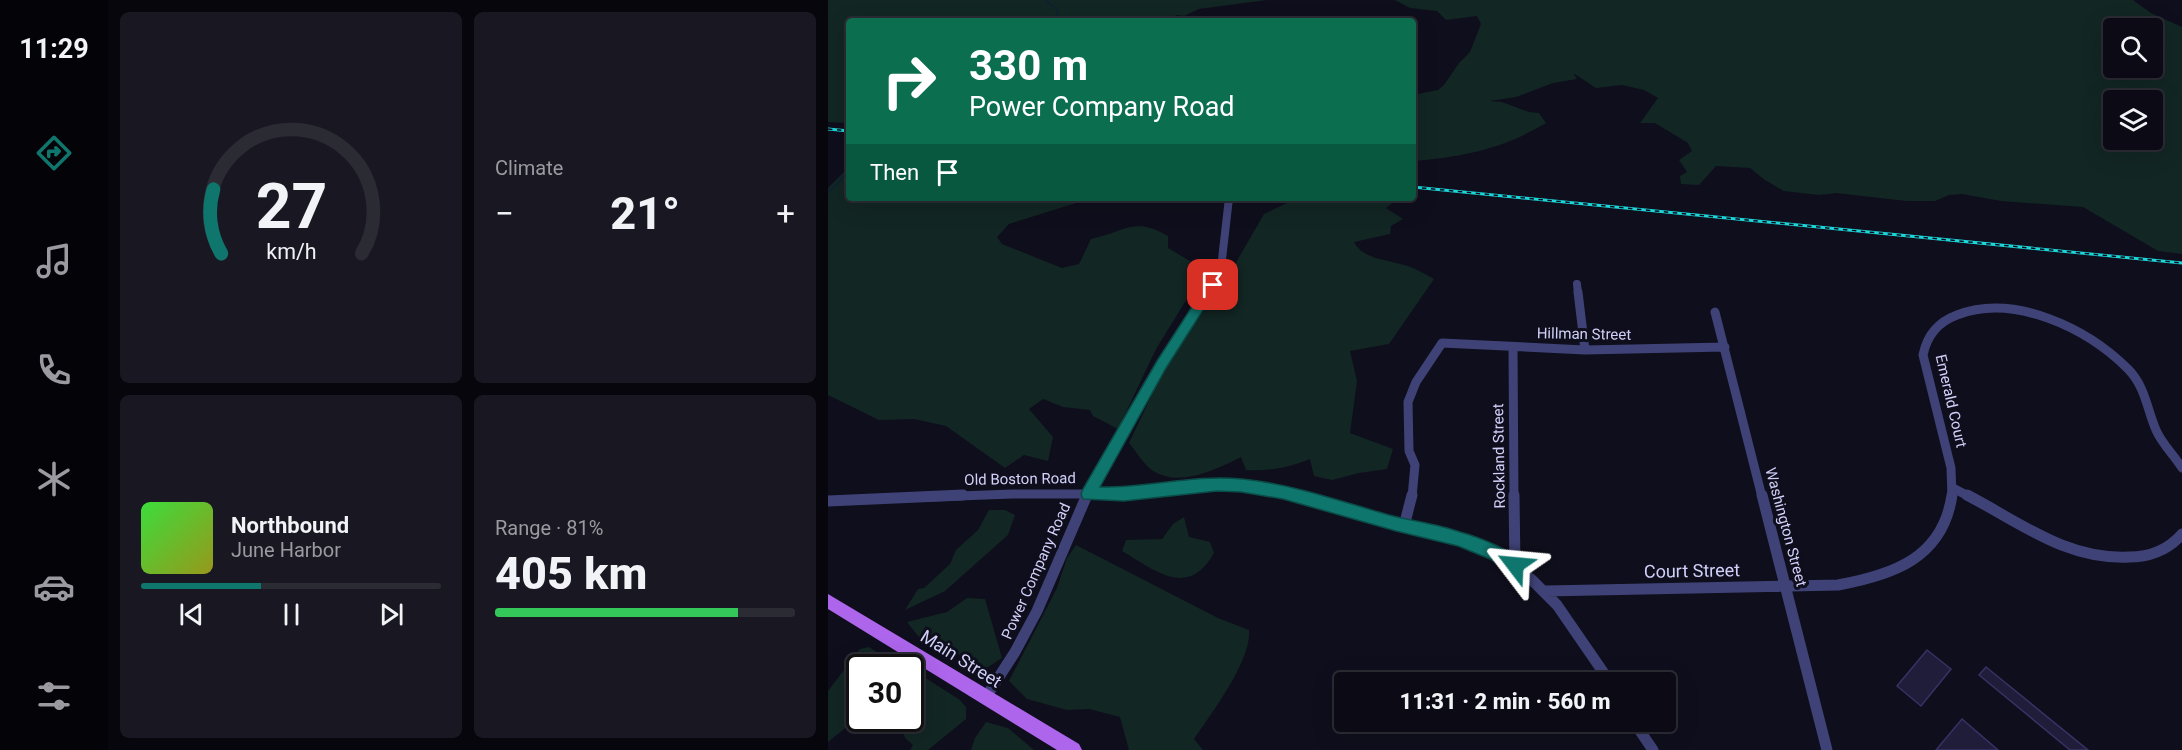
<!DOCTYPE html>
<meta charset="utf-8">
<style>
body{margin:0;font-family:Roboto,sans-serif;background:#191822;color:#f1f3f6;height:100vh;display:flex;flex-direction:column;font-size:22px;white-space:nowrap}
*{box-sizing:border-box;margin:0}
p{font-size:20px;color:#9a9aa0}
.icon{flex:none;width:33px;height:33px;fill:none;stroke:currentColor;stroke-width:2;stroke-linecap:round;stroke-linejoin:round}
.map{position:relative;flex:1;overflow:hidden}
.panel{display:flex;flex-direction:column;gap:12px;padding:12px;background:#06060c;width:720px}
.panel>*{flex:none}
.top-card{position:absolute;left:18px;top:18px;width:570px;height:183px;border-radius:6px;box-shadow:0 6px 24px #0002,0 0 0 2px #2b2b34;background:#0b6e4f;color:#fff;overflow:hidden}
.buttons{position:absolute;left:1275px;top:18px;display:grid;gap:12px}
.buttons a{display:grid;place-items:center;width:60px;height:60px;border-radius:6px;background:#0b0a15;box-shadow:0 6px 24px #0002,0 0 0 2px #2b2b34;font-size:30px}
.speed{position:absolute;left:18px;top:654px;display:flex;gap:12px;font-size:30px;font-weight:700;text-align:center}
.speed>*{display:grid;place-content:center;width:78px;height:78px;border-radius:50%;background:#0b0a15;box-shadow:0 6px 24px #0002,0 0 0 2px #2b2b34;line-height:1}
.speed .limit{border:3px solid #111;border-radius:9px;background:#fff;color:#111}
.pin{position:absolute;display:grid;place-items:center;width:51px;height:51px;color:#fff;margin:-26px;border-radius:12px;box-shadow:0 3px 9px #0006}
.me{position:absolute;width:66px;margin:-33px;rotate:299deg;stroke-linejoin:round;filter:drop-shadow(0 0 4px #0008)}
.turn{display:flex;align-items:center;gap:21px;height:126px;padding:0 24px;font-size:27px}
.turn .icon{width:78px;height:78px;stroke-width:2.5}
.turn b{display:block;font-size:42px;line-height:51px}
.then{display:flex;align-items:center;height:57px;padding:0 24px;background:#0003;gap:12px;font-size:22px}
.big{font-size:45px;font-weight:800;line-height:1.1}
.panel .card{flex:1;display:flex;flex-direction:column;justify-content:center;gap:9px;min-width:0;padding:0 21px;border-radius:9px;background:#191822}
.panel .dial{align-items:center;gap:0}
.dial svg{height:156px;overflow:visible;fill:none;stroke:#2b2b34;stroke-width:7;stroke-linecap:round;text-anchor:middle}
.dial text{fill:#f1f3f6;stroke:none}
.song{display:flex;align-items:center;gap:18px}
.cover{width:72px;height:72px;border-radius:9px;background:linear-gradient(135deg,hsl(120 70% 55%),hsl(60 70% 35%))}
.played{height:6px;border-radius:3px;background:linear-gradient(90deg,#0f766e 40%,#2b2b34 40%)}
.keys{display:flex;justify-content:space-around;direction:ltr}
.heat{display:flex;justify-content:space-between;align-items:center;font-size:33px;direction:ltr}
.charge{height:9px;border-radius:4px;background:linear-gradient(90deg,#34c759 81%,#2b2b34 0)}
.panel .tiles{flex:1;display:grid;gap:12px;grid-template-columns:repeat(2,1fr)}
.trip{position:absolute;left:506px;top:672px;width:342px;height:60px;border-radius:6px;background:#0b0a15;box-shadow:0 6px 24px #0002,0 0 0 2px #2b2b34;font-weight:800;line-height:60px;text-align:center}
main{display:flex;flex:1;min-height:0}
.tab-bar{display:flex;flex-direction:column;width:108px;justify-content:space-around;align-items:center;background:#040408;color:#9a9aa0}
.tab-bar .icon{width:42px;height:42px}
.tab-bar .active{color:#0f766e}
.tab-bar b{font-size:27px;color:#f1f3f6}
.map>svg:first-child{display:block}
.green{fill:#122623;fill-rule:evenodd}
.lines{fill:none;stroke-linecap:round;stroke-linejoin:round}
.stream{stroke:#0e2035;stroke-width:1.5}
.building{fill:#201d3b;stroke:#373264;stroke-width:1.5}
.minor-far2{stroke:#3f4276;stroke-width:8}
.minor-far1{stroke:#3f4276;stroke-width:9}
.minor{stroke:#3f4276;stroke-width:11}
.major{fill:#ad65eb;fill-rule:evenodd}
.rail-casing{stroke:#1cd6d9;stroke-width:3}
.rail{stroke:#0f0e1c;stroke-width:1.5;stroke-dasharray:4.5;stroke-linecap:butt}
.route{fill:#0f766e;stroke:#0a4d48;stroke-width:1.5}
.labels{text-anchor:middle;stroke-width:6;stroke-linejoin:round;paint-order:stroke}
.street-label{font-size:15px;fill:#d1d0f9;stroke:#0f0e1c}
.near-street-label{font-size:18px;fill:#d1d0f9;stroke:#0f0e1c}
</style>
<main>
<nav class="tab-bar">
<b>11:29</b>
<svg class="icon active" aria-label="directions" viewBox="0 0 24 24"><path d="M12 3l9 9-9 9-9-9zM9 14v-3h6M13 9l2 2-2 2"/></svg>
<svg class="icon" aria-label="music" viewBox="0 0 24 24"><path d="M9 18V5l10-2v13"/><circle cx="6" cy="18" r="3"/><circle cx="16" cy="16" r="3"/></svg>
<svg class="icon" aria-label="phone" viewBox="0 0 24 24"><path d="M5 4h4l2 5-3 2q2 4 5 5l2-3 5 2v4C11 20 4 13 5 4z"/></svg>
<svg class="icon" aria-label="climate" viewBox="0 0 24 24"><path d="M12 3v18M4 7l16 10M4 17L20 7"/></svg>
<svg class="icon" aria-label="car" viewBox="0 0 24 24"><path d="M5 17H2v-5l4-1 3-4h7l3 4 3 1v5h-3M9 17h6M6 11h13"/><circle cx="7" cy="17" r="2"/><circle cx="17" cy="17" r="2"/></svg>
<svg class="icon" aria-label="filters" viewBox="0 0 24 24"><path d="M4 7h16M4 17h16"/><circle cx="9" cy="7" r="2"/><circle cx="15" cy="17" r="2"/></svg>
</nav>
<section class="panel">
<div class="tiles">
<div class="card dial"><svg viewBox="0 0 100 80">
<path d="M14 69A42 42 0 1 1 86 69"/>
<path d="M14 69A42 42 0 0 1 10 36" stroke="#0f766e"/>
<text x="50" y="56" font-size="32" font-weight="700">27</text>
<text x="50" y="72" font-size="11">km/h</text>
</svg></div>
<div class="card"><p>Climate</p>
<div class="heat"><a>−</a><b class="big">21°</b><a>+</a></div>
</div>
<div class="card">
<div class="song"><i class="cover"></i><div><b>Northbound</b><p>June Harbor</p></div></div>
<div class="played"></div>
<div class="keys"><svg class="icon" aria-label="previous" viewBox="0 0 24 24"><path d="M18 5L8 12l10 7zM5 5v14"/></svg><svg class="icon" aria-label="pause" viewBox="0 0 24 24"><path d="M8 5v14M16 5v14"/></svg><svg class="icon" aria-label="next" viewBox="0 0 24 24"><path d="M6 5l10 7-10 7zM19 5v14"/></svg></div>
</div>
<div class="card"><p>Range · 81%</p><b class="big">405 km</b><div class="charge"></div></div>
</div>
</section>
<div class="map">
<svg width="1354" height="750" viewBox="0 0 1354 750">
<rect width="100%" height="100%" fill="#0f0e1c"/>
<path class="green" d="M0 0H439L371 9 356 16 349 15 338 21H21V123L0 122Z
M567 0H1305L1323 13 1354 27V254L1330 251 1255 207 1173 201 1134 194 1121 195 1107 201H1078L1008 193 991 195 956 191 937 180 922 168 888 166 871 185 853 184 852 176 859 172 851 160 864 151 860 143 827 123H812L830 98 816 90 794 85 768 88 745 73 749 79 725 83 688 97 662 101 674 102 701 112 711 113 718 123C675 149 634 157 585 161V95L610 90 616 85 631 63 642 52 653 24 649 16 618 20 609 11 582 8ZM1286 28H1324V68H1286ZM1286 100H1324V140H1286Z
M21 167V198H264L181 224 169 237 174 244 234 268 251 264 263 239C297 232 306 216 340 236V248L367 264 383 260 328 349 290 429 265 416 262 410 235 407 215 399 201 409 225 437 220 461 196 455 177 468 118 426 86 419 51 420 0 395V188Z
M460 198H571L558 208 575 219 563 226 562 234 526 242C535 261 567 260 585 268 592 271 599 275 606 279L561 344 522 351 529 381 522 433 565 449 559 469 531 473 504 480 486 476 482 459C461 468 441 471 418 470L413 457C389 469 353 487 327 472 317 467 308 451 301 443L339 363 399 278 436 214 461 202Z
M161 510H177L187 515 180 535 117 591 77 610 90 589 96 588 122 564 128 550 150 530Z
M356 517 361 537 382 542 386 553C360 599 328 571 294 551L298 540 334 539 345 524Z
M248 545 390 618 421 630C424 660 383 714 366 739L375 750H301L292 717 261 709 239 710 199 699 181 681 229 588 239 558Z
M139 598 157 599 174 658 157 669 119 648 91 637 79 622 119 612Z
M41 647 65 663 82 667 32 668 31 717 0 742V691L32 649Z
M82 668 132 700 138 707V719L100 750H82L85 745 77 738 72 719 82 718Z
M158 722 180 728 206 750H143L147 738Z"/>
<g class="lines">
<path class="stream" d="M217 0 230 10 228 21
M0 193 21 171"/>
</g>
<path class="building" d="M1099 650 1123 669 1093 706 1069 686Z
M1158 667 1260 750H1242L1151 675Z
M1134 719 1170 750H1108Z"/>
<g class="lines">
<path class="minor-far2" d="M749 284 750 294
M379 294 393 268 401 198"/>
<path class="minor-far1" d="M750 292 757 350
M887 312 934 497
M685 347 686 497
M1125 488 1142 497
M104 497 184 494H295L397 484 432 488 475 497
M258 497 333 364 380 292
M584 497 587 465 581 451 580 402 588 382 614 343 757 350 897 347
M1124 497 1123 468 1095 355C1099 335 1110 322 1129 315 1186 293 1259 328 1300 369 1317 386 1319 409 1328 430 1334 444 1346 455 1354 468"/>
<path class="minor" d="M469 495 632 540 676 558 703 579 729 605 782 682
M686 495 687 565
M934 495 999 750
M1139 495C1193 523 1238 560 1301 557 1321 557 1340 550 1354 534
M0 501 135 495
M576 526 584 495
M718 591 1010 585C1065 575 1115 558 1124 495
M158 697 187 652 209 611 259 495
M806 722 825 750"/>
<path class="major" d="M0 594 251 744 254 750H229L0 609Z"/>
<g class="rail-casing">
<path id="rail" d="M0 129 21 131
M585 187 1354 263"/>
</g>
<use href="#rail" class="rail"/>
</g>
<path class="route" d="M385 281 391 285 338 368 272 487C319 488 367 474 414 479 464 484 512 501 561 515 584 521 609 524 632 532 647 536 689 551 695 565L693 571 687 573 662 559 630 546 568 531 455 499 413 492 389 491 296 501 255 499 253 494 255 489 329 361 380 282Z"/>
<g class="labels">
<g class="street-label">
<text transform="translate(756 334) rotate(1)" y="5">Hillman Street</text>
<text transform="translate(1123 401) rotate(77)" y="5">Emerald Court</text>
<text transform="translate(671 456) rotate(-91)" y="5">Rockland Street</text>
<text transform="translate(192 479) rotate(-1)" y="5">Old Boston Road</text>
<text transform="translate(958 527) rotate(75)" y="5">Washington Street</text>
<text transform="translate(208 571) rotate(-66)" y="5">Power Company Road</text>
</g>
<g class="near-street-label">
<text transform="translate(864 571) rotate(-1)" y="6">Court Street</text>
<text transform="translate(133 659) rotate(32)" y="6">Main Street</text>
</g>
</g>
</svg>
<div class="buttons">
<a><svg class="icon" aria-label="search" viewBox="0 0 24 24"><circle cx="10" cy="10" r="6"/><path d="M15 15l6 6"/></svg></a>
<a><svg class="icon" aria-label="layers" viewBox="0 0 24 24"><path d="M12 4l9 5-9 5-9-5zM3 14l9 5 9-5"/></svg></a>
</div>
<div class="speed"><div class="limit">30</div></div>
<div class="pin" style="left:385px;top:285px;background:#d93025"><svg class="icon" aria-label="arrive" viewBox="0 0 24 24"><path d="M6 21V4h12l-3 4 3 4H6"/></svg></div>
<svg class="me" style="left:687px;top:565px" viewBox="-20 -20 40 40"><path d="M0-17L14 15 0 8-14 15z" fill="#0f766e" stroke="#fff" stroke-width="4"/></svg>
<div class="trip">11:31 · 2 min · 560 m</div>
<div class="top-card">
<div class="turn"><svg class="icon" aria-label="right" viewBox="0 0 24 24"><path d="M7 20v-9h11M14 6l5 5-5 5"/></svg><div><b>330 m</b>Power Company Road</div></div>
<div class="then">Then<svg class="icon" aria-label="arrive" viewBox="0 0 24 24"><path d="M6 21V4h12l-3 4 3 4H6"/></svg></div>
</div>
</div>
</main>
